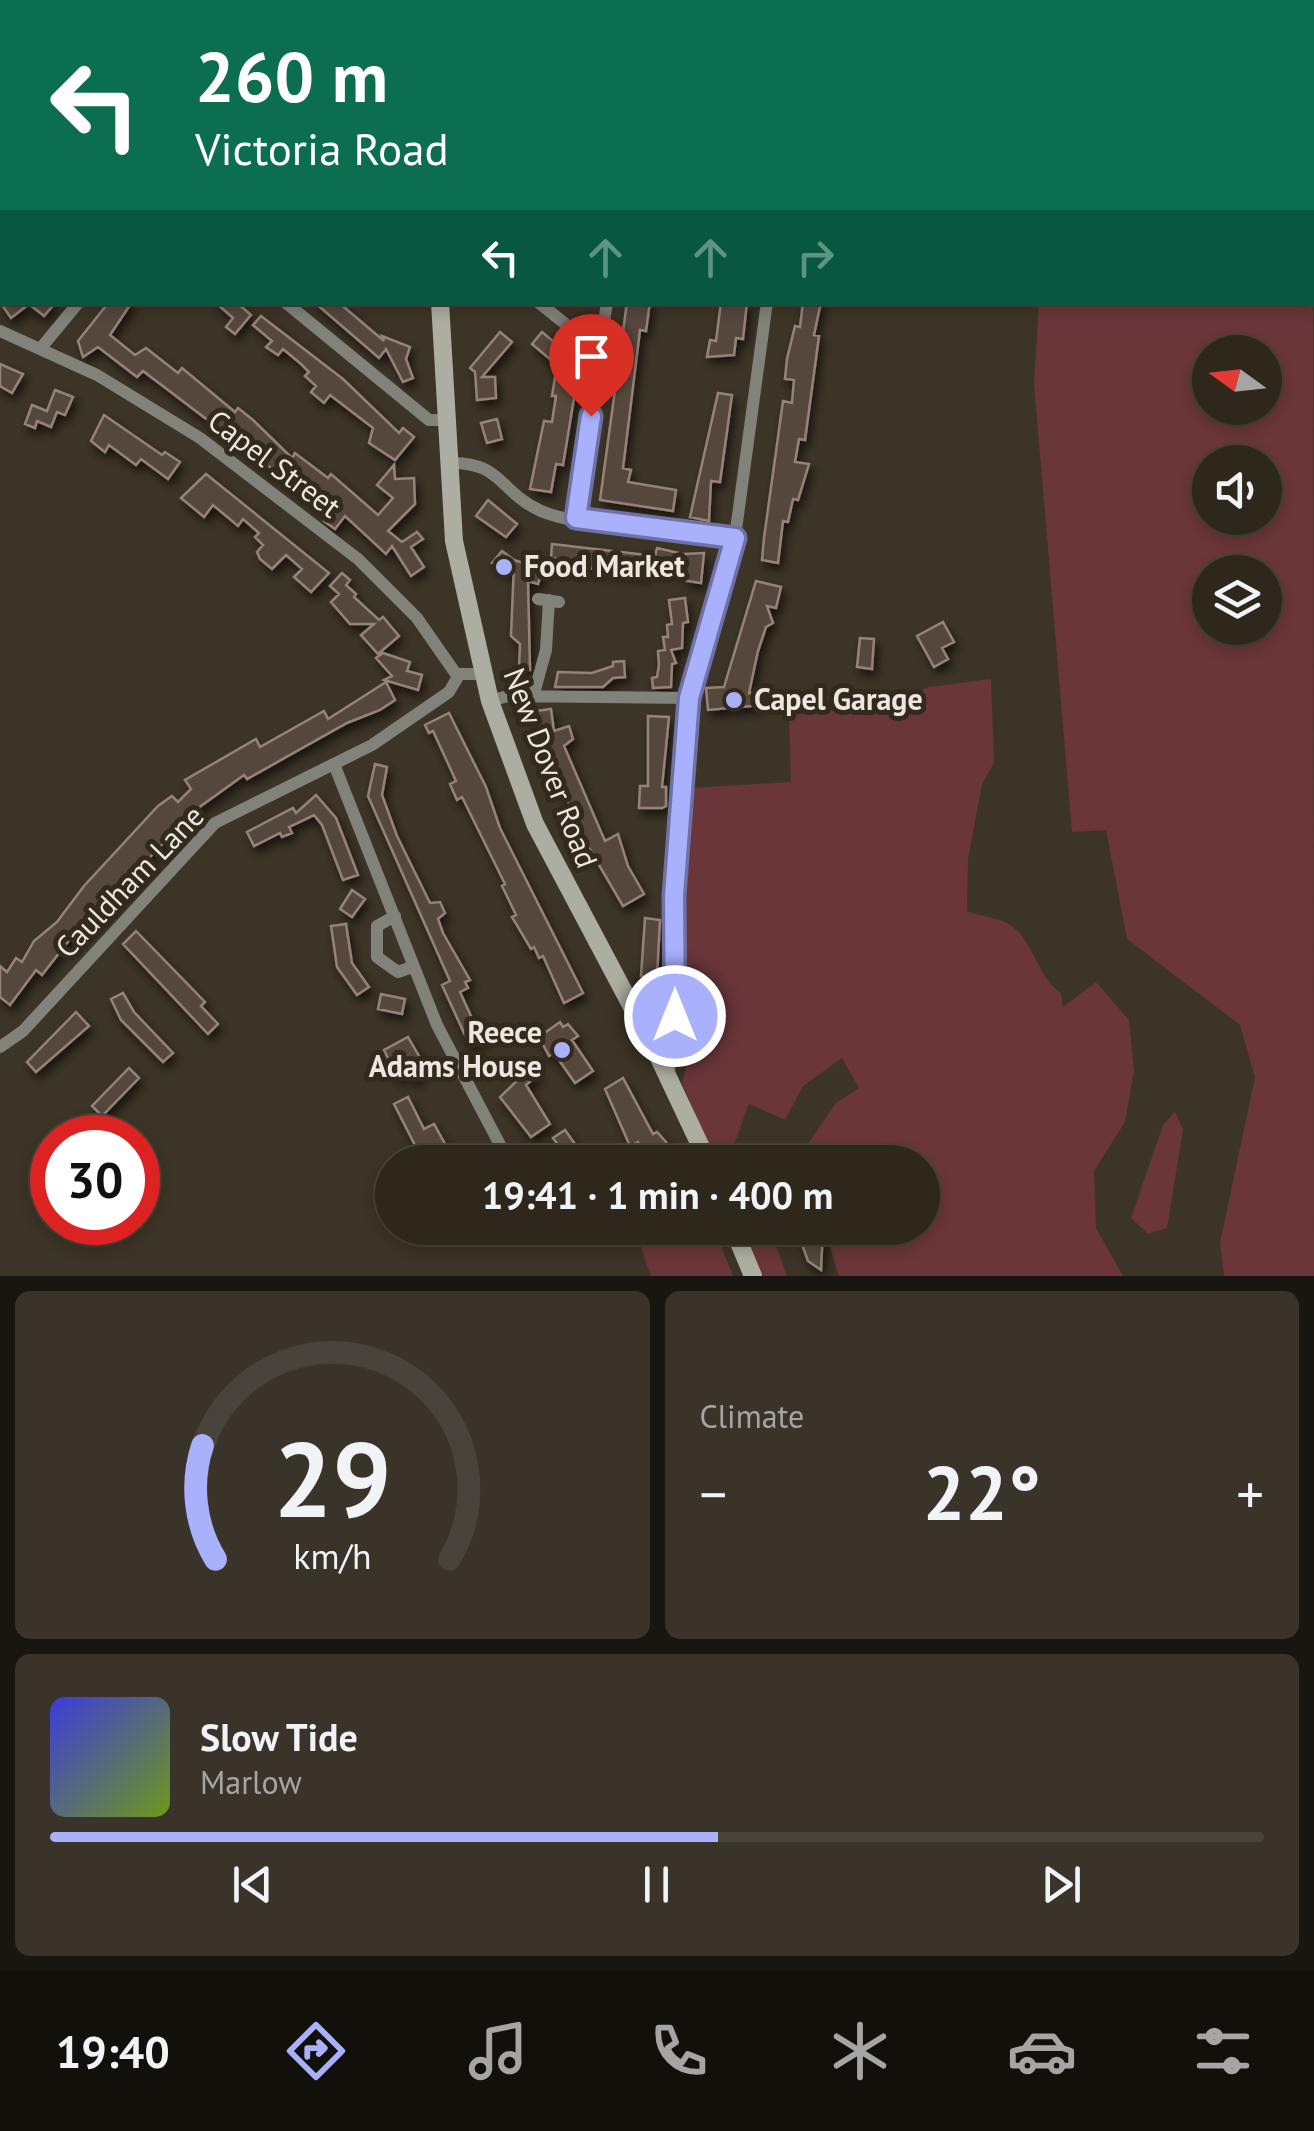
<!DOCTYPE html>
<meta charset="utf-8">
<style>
body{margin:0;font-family:"PT Sans",sans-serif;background:#393329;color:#f1f3f6;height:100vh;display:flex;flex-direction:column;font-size:38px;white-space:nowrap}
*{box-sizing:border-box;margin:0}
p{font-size:32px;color:#a7a5a3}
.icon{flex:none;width:55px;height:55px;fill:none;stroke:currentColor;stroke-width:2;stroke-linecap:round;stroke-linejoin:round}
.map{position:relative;height:1276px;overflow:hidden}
.side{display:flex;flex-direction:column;gap:15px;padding:15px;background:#19150f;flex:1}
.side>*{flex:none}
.guide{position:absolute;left:0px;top:0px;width:1315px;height:305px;box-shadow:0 5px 15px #0003,0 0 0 2px #48443b;background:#0b6e4f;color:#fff;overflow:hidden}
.needle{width:65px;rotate:285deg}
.buttons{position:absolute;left:1192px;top:335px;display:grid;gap:20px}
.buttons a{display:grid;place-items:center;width:90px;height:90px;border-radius:50%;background:#2d271c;box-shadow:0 5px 15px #0003,0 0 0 2px #48443b;font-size:50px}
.speed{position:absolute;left:30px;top:1115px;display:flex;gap:20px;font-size:50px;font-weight:700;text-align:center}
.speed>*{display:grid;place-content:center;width:130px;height:130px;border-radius:50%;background:#2d271c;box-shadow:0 5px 15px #0003,0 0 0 2px #48443b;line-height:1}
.speed .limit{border:15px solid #d22;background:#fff;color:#111}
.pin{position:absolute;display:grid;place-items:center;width:85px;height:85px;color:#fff;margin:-102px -42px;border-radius:50% 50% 50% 0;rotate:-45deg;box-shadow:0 0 10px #0007}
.pin .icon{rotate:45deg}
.me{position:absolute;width:110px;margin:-55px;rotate:0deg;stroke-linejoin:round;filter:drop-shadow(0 0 8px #0008)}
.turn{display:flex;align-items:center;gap:35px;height:210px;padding:0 30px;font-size:45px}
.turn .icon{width:130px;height:130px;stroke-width:2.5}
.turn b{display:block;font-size:70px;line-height:85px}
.lanes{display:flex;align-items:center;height:95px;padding:0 30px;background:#0003;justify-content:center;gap:50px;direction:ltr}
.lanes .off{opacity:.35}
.big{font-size:75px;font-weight:700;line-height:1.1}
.side .tile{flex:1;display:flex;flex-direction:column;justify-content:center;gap:15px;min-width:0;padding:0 35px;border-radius:15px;background:#393329}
.side .dial{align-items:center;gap:0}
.dial svg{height:260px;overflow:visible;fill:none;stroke:#48443b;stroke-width:7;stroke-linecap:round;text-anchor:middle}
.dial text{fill:#f1f3f6;stroke:none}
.song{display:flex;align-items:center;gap:30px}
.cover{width:120px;height:120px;border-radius:15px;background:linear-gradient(135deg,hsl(240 70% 55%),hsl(80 70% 35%))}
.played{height:10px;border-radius:5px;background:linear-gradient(90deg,#a9b0fc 55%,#48443b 55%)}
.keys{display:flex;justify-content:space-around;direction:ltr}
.heat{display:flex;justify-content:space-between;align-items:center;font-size:55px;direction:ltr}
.side .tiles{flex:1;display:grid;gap:15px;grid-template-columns:1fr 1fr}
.tile:last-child{grid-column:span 2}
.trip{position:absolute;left:375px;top:1145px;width:565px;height:100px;border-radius:50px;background:#2d271c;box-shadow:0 5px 15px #0003,0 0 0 2px #48443b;font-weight:700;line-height:100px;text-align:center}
.tab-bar{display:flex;height:160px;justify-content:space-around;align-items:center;background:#12100b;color:#a7a5a3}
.tab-bar .icon{width:70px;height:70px}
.tab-bar .current{color:#a9b0fc}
.tab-bar b{font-size:45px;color:#f1f3f6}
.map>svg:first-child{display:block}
.green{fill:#6a363a;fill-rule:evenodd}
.building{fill:#57463e;stroke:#958279;stroke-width:2.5;filter:url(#shadow)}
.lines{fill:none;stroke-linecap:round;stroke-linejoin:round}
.street{stroke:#81827a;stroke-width:12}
.secondary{stroke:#acaea1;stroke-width:18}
.rail-casing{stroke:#a49d92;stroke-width:8}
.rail{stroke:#322a1c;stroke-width:4;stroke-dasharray:11;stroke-linecap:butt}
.route-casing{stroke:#6e72a4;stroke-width:25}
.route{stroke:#a9b0fc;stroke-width:18}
.poi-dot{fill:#a9b0fc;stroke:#322a1c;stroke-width:4}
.labels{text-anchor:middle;stroke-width:10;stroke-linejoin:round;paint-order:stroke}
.street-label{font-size:30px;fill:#ede7df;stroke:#322a1c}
.poi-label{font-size:30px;font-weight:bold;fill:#ede7df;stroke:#322a1c;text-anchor:start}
</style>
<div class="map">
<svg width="1314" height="1276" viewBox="0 0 1314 1276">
<defs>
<filter id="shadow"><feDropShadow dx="3.5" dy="6" stdDeviation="5" flood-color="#0009"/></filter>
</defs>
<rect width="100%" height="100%" fill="#3c3426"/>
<path class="green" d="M1313 133 1314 1276H1224L1220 1243 1255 1077 1240 1025 1127 939 1106 830 1072 832 1034 384 1039 303 1312 302ZM1210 352H1265V408H1210ZM1210 462H1265V518H1210ZM1210 572H1265V628H1210Z
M991 679 994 763 982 784 968 859 967 911C980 917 1002 917 1013 927 1036 946 1037 976 1061 993L1063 1007 1096 982 1129 1020 1134 1071 1125 1122 1094 1171 1096 1228 1123 1276H839L824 1228H922V1162H825V1156L805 1148 836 1103 859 1088 842 1058 803 1086 785 1120 749 1104 733 1147 767 1162H716L682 1083 687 1063 683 1034 682 921 690 788 791 782 789 715 883 706 929 687Z
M1175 1112 1183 1130 1167 1228 1148 1234 1131 1218 1163 1125Z
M634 1228H714L733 1276H651Z
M744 1228H763L766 1238 774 1240 787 1276H760Z"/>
<path class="building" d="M0 302H56L44 316 29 304 11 318Z
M109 302H132L110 335 135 355 146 348 178 373 182 368 235 412 238 408 253 420 292 458 295 453 328 478 331 474 378 515 393 498 377 485 394 465 395 479 414 478 415 504 388 531 402 542 417 532 423 539 411 547 424 567 411 576 392 546 386 554 345 516 335 529 324 521 330 513 143 371 137 377 98 347 83 357 78 341Z
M215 302H236L251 315 235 334 226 327 233 318Z
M314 302H338L384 341 382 336 410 347 406 359 413 378 403 382 386 349 379 358Z
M627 302H650L646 331 640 330 623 468 631 470 628 482 676 490 673 511 600 500Z
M721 302H747L743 339 736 338 734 355 707 357 710 340 716 341Z
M803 302H821L814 335 819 336 805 440 799 439 795 462 809 464 798 500 793 499 788 522 783 521 778 563 762 560 764 538 783 401 792 403 794 380 785 379 787 359 795 326 800 327Z
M261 316 343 379 399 433 403 428 414 437 395 460 369 443 373 428 330 395 324 403 311 392 316 386 305 376 309 372 301 364 283 349 278 355 266 347 272 341 253 325Z
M500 332 512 342 482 377H495L496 398 477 400 475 372 470 368Z
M542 332 574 359 558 377 577 380 563 465 556 464 551 492 530 489 544 421 552 422 556 396H552L557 365 532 344Z
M0 364 23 374 12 393 0 386Z
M55 390 73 397 65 415 57 412 51 427 37 421 35 428 25 424 32 405 47 411Z
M718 393 732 395 720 482 711 481 709 521 690 517Z
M104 415 162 455 165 452 180 462 168 479 141 459 136 465 109 445 105 452 91 441Z
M497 419 502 439 487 443 481 423Z
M206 474 329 573 311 592 294 577 302 569 286 555 272 569 260 559 257 552 263 545 255 537 259 533 243 519 238 526 213 505 204 517 181 498Z
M488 500 517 524 506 537 476 516Z
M552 544 655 556 657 548 683 554 704 553 701 583 687 581 688 572 646 567 645 575 568 566V560L551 558Z
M502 551 514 560 543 569 538 584 528 581 530 670 519 669 520 644 511 636 514 564 506 574 492 563Z
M342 573 350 580 346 585 356 594 354 597 379 620 383 617 399 636 378 654 361 635 374 624H350L331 602 339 594 330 586Z
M756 581 781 587 776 608 767 606 773 623 766 627 758 651 749 693 761 692 762 705 708 710 706 688 724 687Z
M685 598 688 622 683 623 682 648 671 650 676 663 672 664 671 687 653 688 652 678 657 677 659 665 658 651 665 650 663 637H668L667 625 672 624 669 600Z
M943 622 954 642 942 648 948 659 934 667 917 636Z
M860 638 874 639 872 669 857 667Z
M383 653 410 662 407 671 422 675 418 690 384 680 392 676 376 658Z
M624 661 625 677 613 678 603 687H555L558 672 592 673 613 666V662Z
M386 682 395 700 380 710 347 723 247 779 244 775 194 811 84 927 81 925 42 975 36 970 10 1005 0 997V966L7 972 16 958 22 962 34 941 57 922 84 886 158 806 172 796 178 802 191 789 185 780 256 739 260 747 324 711 328 719Z
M551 709 554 731 569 726 573 739 564 746 605 841 618 834 628 866 644 894 623 906 582 836 539 730 536 711Z
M449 713 486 787 500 828 583 993 564 1003 543 956 539 958 534 947 531 949 512 917 516 915 502 886 505 884 462 797 457 800 450 784 456 781 451 770 433 731 429 733 425 725Z
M648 716 669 717 662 787H666V806L662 808H639L640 786H648Z
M375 764 387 767 382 795 397 836 430 903 440 902 445 913 438 919 443 933 470 980 465 982 468 988 460 992 482 1040 470 1046 442 985 450 981 368 796Z
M316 795 336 818 358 875 343 880 322 825 314 815 289 827 292 833 282 837 280 833 254 846 247 832 293 808 296 813Z
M352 890 365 899 352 917 340 909Z
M645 918 660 920 657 977 641 976Z
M346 924 352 963 369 987 357 995 337 967 331 926Z
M136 931 205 1002 201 1006 218 1024 208 1034 123 944Z
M123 993 134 1012 173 1053 163 1062 121 1020 111 999Z
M381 994 405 999 402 1014 378 1009Z
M76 1012 89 1026 36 1072 27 1062Z
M560 1022 563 1027 568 1024 578 1036 572 1040 593 1071 575 1083 554 1053 549 1056 539 1037Z
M408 1037 423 1063 417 1066 422 1076 413 1080 409 1072 397 1078 384 1050Z
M531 1067 537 1076 526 1085 550 1124 531 1137 500 1097Z
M129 1068 139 1078 102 1116 92 1106Z
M623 1078 653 1134 657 1132 666 1142 672 1159 646 1162 638 1142 630 1146 605 1089Z
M408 1097 424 1129 434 1124 455 1162H438L430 1148 419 1153 394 1104Z
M565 1130 585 1158 578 1162H571L553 1138Z
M796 1228H823L821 1270 808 1261Z"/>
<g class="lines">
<path class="street" d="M261 0 262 2
M646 0V2
M328 2 330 0
M803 2V0
M0 60 2 63
M285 302 429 420H446
M538 302 589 343 601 347
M0 331 97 375 200 438 358 559 417 618 456 674H482
M40 349 79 302
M448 463C502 461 499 492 541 511 583 529 685 530 735 537
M576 518 607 302
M538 599 559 602
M533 697 546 650 549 600
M490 701 508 696 689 698
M334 764 437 1025 509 1162
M395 916 377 926V957L398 972 412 967
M0 1047 23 1031 215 823 372 745 449 692 459 675
M668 1075 675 1043 674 896 689 698 735 537 767 302"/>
<path class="secondary" d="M426 0V2
M440 302 454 541 490 701 535 824 659 1058 708 1162
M733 1228 753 1276"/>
<g class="rail-casing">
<path id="rail" d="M1312 14 1314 20"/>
</g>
<use href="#rail" class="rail"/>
</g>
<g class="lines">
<g class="route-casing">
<path id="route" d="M591 416 576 518 735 538 689 698 674 896 675 1016"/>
</g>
<use href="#route" class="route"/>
</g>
<g class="poi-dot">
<circle cx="504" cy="567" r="10"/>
<circle cx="734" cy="700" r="10"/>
<circle cx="562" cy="1050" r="10"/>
</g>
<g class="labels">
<g class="street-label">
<text transform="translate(274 464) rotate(37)" y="10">Capel Street</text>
<text transform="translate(550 768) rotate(69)" y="10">New Dover Road</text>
<text transform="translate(130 882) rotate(-46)" y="10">Cauldham Lane</text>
</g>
<g class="poi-label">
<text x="524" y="577">Food Market</text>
<text x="754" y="710">Capel Garage</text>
<text x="542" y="1043" text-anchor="end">Reece<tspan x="542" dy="34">Adams House</tspan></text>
</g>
</g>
</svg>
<div class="buttons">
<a><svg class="needle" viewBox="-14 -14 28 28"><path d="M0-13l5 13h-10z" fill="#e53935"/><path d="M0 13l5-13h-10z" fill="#a7a5a3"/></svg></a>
<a><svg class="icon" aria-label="sound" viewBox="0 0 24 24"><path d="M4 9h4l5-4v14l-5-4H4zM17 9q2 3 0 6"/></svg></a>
<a><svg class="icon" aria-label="layers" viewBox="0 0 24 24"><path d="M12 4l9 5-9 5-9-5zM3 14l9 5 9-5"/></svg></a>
</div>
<div class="speed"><div class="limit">30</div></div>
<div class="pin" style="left:591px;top:416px;background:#d93025"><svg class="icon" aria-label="arrive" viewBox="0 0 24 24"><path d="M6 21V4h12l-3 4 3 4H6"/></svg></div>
<svg class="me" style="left:675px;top:1016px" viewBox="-20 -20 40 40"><circle r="17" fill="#a9b0fc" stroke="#fff" stroke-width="3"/><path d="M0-11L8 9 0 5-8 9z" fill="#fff"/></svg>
<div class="trip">19:41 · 1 min · 400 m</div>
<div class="guide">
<div class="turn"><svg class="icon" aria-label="left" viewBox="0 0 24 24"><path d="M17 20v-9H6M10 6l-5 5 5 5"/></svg><div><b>260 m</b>Victoria Road</div></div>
<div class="lanes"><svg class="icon" aria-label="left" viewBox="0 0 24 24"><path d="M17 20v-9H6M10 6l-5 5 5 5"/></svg><svg class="icon off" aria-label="ahead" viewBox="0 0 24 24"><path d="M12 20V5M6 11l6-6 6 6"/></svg><svg class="icon off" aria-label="ahead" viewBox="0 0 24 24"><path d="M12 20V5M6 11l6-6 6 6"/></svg><svg class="icon off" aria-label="right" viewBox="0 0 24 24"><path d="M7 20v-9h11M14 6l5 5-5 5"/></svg></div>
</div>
</div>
<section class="side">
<div class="tiles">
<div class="tile dial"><svg viewBox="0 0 100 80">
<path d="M14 69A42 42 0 1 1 86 69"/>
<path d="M14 69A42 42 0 0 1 10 34" stroke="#a9b0fc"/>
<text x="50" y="56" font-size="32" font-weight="700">29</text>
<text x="50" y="72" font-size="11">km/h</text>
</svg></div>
<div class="tile"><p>Climate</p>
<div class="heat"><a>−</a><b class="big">22°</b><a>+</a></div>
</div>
<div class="tile">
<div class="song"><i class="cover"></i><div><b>Slow Tide</b><p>Marlow</p></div></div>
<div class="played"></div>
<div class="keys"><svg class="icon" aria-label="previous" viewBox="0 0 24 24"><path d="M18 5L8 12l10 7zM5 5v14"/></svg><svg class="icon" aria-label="pause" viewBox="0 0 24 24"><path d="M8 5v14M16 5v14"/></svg><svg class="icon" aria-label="next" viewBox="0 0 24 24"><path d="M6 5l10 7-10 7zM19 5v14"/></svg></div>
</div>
</div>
</section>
<nav class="tab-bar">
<b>19:40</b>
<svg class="icon current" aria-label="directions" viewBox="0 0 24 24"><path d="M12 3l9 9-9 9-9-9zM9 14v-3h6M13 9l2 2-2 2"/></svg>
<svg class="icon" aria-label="music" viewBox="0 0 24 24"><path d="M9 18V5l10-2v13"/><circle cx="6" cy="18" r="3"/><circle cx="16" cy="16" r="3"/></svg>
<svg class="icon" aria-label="phone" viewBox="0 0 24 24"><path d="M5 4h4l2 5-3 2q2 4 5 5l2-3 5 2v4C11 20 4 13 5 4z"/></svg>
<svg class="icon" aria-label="climate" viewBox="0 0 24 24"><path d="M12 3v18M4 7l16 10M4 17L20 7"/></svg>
<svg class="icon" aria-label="car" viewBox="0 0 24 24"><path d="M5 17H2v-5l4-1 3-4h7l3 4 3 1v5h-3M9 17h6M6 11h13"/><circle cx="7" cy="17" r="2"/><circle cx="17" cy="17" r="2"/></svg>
<svg class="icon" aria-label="filters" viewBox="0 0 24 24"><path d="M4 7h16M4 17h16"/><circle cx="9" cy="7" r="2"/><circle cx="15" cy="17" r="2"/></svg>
</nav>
